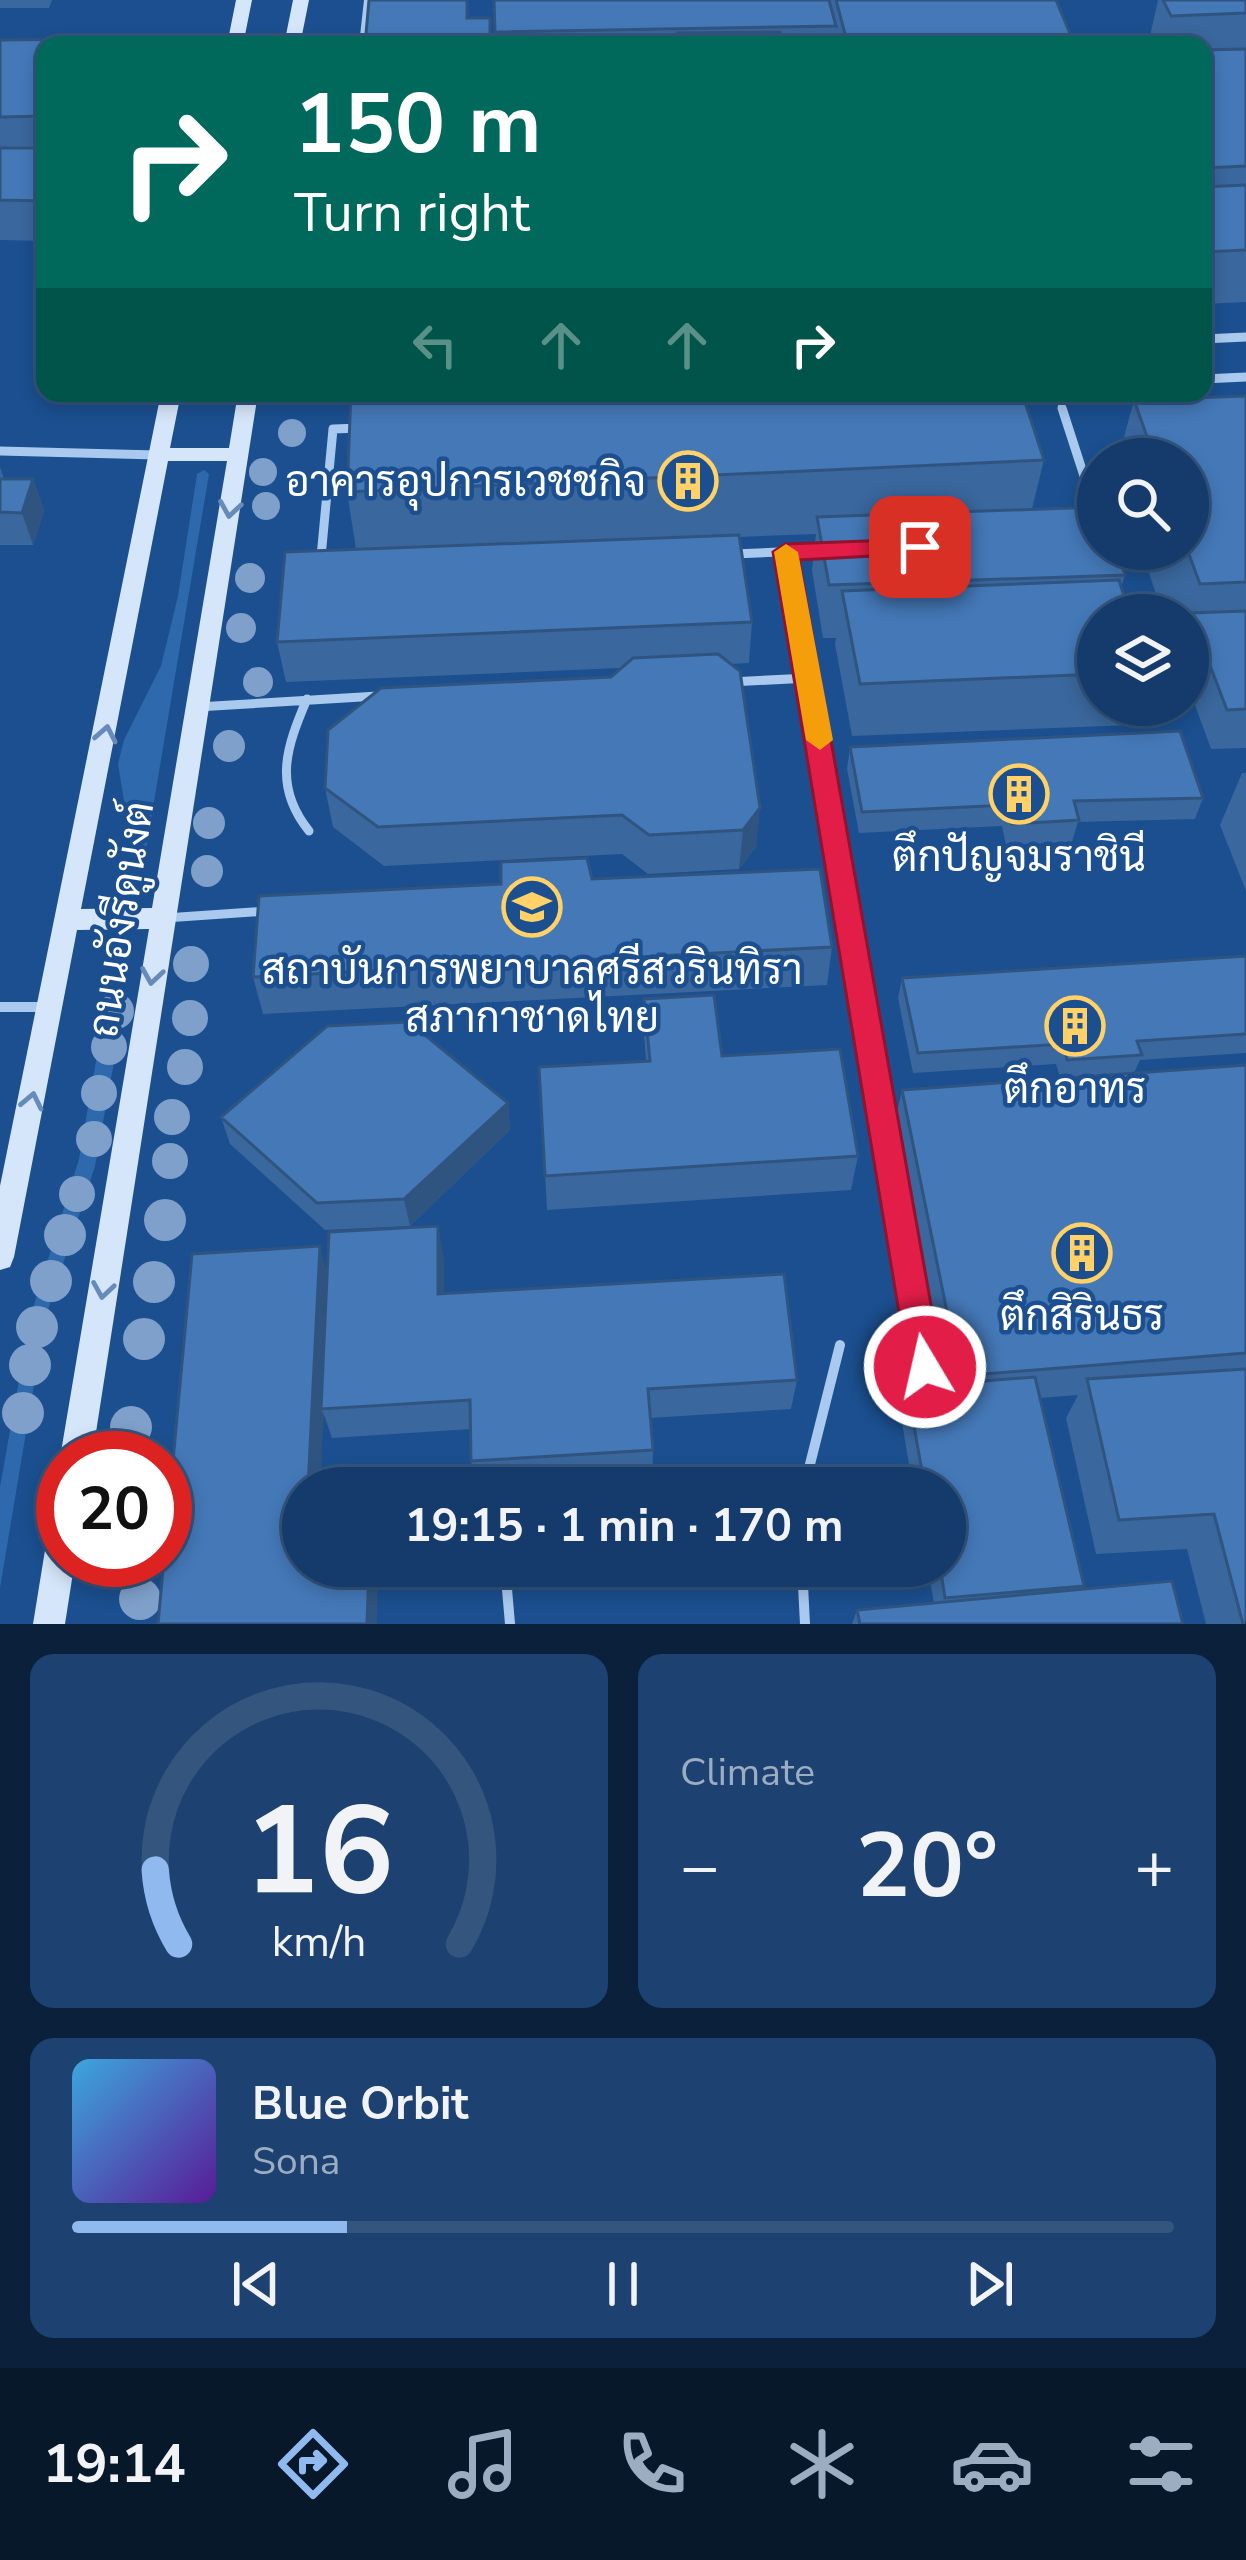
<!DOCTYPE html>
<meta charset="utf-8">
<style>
body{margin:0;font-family:"Nunito Sans",Sarabun,sans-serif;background:#1d4271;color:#f1f3f6;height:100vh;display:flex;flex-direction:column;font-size:45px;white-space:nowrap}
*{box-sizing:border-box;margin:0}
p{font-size:39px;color:#9dadc1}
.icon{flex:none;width:66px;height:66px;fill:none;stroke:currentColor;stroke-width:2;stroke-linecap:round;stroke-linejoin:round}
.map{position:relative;height:1624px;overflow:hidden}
.sheet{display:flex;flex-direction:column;gap:30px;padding:30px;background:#0b203b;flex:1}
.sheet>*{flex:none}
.hud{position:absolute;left:36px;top:36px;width:1176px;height:366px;border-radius:24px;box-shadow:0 6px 18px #0003,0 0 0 3px #33557e;background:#00695c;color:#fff;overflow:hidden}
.controls{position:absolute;left:1077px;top:438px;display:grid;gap:24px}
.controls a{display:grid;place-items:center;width:132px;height:132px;border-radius:50%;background:#143b6b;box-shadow:0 6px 18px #0003,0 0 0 3px #33557e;font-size:60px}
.speed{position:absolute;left:36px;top:1431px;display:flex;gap:24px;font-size:60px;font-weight:700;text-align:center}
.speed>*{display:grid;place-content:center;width:156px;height:156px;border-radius:50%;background:#143b6b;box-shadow:0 6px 18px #0003,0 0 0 3px #33557e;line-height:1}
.speed .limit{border:18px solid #d22;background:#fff;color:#111}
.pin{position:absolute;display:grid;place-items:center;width:102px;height:102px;color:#fff;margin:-51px;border-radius:24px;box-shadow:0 6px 18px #0006}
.me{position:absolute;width:132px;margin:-66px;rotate:351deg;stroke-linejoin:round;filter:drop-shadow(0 0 9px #0008)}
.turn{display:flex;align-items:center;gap:42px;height:252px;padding:0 60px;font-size:54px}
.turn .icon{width:156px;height:156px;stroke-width:2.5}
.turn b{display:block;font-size:84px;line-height:102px}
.lanes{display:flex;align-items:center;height:114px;padding:0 60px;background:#0003;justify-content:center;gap:60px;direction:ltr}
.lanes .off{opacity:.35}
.big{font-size:90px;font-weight:700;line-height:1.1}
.sheet .card{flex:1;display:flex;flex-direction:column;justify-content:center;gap:18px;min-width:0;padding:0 42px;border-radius:24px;background:#1d4271}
.sheet .dial{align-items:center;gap:0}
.dial svg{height:312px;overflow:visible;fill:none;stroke:#33557e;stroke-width:7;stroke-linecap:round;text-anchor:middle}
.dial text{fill:#f1f3f6;stroke:none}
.song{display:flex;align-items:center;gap:36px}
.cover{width:144px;height:144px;border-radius:18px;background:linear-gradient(135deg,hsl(200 70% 55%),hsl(270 70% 35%))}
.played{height:12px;border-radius:6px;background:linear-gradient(90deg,#90b9f0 25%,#33557e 25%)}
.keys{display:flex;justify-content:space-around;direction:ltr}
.heat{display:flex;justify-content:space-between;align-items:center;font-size:66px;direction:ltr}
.sheet .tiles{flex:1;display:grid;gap:30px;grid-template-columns:1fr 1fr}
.card:last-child{grid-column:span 2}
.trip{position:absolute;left:282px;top:1467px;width:684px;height:120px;border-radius:60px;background:#143b6b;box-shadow:0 6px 18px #0003,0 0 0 3px #33557e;font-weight:700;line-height:120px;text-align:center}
.tabs{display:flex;height:192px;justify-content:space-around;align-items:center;background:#08182b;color:#9dadc1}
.tabs .icon{width:84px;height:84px}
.tabs .current{color:#90b9f0}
.tabs b{font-size:54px;color:#f1f3f6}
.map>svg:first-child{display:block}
.green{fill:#2e69ad}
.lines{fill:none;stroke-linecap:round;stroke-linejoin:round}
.lane-far2{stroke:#a9c9ee;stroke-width:6}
.lane-far1{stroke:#a9c9ee;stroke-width:9}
.lane{stroke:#a9c9ee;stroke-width:10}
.street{stroke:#a9c9ee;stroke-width:9}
.secondary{fill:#d6e6fa;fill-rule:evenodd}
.tree{fill:#7ea0ca}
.wall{fill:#3a679d}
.shaded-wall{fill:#305480}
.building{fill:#4478b7;stroke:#305480;stroke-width:3}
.oneway{stroke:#668bba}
.route{fill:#e11d48;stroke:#92132f;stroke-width:3}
.slow{fill:#f59e0b}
.labels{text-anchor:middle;stroke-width:9;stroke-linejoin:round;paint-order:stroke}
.poi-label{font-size:42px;fill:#fff;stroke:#1b4f8f}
.street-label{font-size:42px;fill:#fff;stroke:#1b4f8f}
</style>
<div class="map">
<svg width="1246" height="1624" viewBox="0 0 1246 1624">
<rect width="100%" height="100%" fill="#1b4f8f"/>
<path class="green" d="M204 470 209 474 143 867 134 862 118 764 124 740 161 666 178 596 197 474Z
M121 993 126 997 95 1166 45 1319 0 1588V1487L30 1318 79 1159 107 998Z"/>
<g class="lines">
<path class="lane-far2" d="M362 45 367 0
M1057 393 1063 411"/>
<path class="lane-far1" d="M1062 408 1098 519
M0 451 157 455
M786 552 852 941
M733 554 824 550
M321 557 333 429 361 428
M730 682 809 678
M307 699C286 748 273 786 309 831
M197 707 378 696
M165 918 268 911"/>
<path class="lane" d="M851 938 924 1367
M0 1007H45
M804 1488 840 1345
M505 1566 510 1624
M802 1566 805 1624"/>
<path class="street" d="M1203 339 1246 337
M1203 379 1246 377"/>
<path class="secondary" d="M236 0H252L243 45H227Z
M293 0H309L300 45H284Z
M161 393H181L170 448H229L238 393H258L92 1458H63V1464L60 1458 149 929 77 930 14 1257 10 1267 0 1270V1186ZM168 461H227L152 908 81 909Z
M63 1522V1560H75L65 1624H33L47 1538 52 1527Z"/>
</g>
<g class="tree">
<circle cx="292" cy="433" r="14"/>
<circle cx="263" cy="472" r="14"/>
<circle cx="266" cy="506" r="14"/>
<circle cx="250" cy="578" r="15"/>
<circle cx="241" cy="628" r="15"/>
<circle cx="258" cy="682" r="15"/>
<circle cx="229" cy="746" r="16"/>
<circle cx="209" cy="823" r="16"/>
<circle cx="207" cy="871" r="16"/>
<circle cx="191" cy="964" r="18"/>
<circle cx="116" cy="1011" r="18"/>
<circle cx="190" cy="1018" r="18"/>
<circle cx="109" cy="1047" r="18"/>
<circle cx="185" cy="1067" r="18"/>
<circle cx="99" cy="1093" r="18"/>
<circle cx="172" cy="1117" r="18"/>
<circle cx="94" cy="1139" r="18"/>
<circle cx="170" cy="1161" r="18"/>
<circle cx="77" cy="1194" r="18"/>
<circle cx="165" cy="1220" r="21"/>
<circle cx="65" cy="1235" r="21"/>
<circle cx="51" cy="1281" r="21"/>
<circle cx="154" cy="1282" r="21"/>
<circle cx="37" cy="1327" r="21"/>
<circle cx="144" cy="1339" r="21"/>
<circle cx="30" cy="1365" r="21"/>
<circle cx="23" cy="1413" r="21"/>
<circle cx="131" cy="1427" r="21"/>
<circle cx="140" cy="1599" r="21"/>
</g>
<path class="wall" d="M0 0H52L49 8H0Z
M494 0H1056L1074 43V45H496Z
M1158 0H1246V302L1203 304V45H1148Z
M0 40 45 45V241L0 240Z
M1246 396V748L1211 749 1188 686V615H1163L1141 549H1188V459H1118L1134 400Z
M1044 460 1032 509 1125 575 1121 588 1098 615V705H1138L1132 725 852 736 835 644 836 638H823L812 570 816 534 739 537 752 622 749 663 730 664 756 847 739 869 648 874 622 854 384 866 333 827 325 788 611 677 621 668 286 682 277 642 356 549 347 492Z
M0 467 4 479H33L44 511 33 545H0Z
M850 747 1203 798 1195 819 1078 822 1072 842 1006 845 1002 826 859 833 847 769Z
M1242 773H1246V891L1220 825Z
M832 947 827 985 263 1014 253 977Z
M1246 956V1053L1140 1060 1134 1073 1246 1065V1624H1206L1187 1549 1096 1554 1066 1418 1078 1395 1040 1398 1084 1586 1081 1589 1183 1624H852L857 1610 934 1603 927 1566H945V1488H913L900 1411 907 1387 944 1384 894 1125 902 1090 1060 1078 1056 1064 913 1073 898 998 902 978Z
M644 999 858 1156 851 1190 547 1210 539 1067 646 1061 644 1035Z
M508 1103 510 1130 410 1226 325 1230 230 1144 221 1117Z
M444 1259V1294L797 1380 791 1409 650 1418 653 1450 652 1478 482 1488H476L471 1461V1429L332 1438 324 1415 158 1624 328 1273Z"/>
<path class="shaded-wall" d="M33 479 44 511 33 545 22 513Z
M760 808 756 847 739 869 743 830Z
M508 1103 510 1130 410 1226 404 1199Z
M438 1226 444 1259V1326L438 1294Z
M320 1246 329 1279 321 1409 324 1415 320 1488H308Z
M369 1566H378L377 1624H367Z"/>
<path class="building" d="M369 0H467V18H490V45H365Z
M494 0H829L836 26 495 32Z
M836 0H1056L1074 43 1002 45H848Z
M1163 0H1246V13L1171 16Z
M780 32 782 45H678L677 33Z
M107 39 105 45H45V116L0 117V40Z
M1246 49V166L1203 168V50Z
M0 148H45V201L0 200Z
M1246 185V250L1203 252V187Z
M351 393H1022L1044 460 347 492Z
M1246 396V582L1200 584 1187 549 1188 459H1155L1134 400Z
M0 479H33L22 513 0 512Z
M1098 507V549H1117L1125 575 829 585 817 517Z
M739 535 752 622 277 642 285 552Z
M1119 580 1130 615H1098V674L860 684 842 591Z
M1246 611V709L1227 710 1190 613Z
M718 654 740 671 760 808 743 830 649 835 622 815 378 827 325 788 328 730 381 688 611 677 633 658Z
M1180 731 1203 798 1074 801 1079 820 1012 824 1007 805 862 812 850 747Z
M587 858 592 879 820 869 832 947 253 977 259 896 501 884V862Z
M1246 956V1034L1137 1041 1142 1055 1067 1060 1063 1044 918 1053 902 978Z
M714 995 722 1056 840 1049 858 1156 545 1176 539 1067 650 1061 644 999Z
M409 1022 508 1103 404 1199 317 1203 221 1117 327 1026Z
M1246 1065V1353L960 1376 902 1090Z
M438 1226V1294L784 1274 797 1380 648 1389 653 1450 471 1461 470 1400 321 1409 329 1232Z
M320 1246 308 1488H303V1566H369L367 1624H158L192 1254Z
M1246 1369V1624H1243L1214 1514 1119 1520 1087 1379Z
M1035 1377 1084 1586 945 1598 940 1566H945V1488H925L907 1387Z
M1172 1581 1183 1624H860L857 1610Z"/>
<defs><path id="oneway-chevron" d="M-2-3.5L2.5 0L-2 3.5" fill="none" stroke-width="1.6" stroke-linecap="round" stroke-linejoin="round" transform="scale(3)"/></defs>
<g class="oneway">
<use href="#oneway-chevron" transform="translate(230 509) rotate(99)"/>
<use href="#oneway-chevron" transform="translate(106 734) rotate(-79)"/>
<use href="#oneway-chevron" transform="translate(152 976) rotate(99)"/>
<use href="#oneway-chevron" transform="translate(32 1101) rotate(-78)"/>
<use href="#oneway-chevron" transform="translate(103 1290) rotate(99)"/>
</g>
<path class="route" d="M920 539 928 541V553L799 560 942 1367 937 1379 925 1384 913 1379 908 1367 773 552 785 544Z"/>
<path class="slow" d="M786 544 798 552 833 740 820 750 806 740 774 552Z"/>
<defs>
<g id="building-ring" transform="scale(3)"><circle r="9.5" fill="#1b4f8f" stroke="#ffd166" stroke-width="1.5"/><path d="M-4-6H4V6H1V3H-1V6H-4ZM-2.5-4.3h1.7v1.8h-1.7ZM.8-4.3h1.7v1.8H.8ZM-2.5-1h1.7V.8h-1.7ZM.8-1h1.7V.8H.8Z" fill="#ffd166"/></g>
<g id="university-ring" transform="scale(3)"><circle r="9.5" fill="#1b4f8f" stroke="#ffd166" stroke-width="1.5"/><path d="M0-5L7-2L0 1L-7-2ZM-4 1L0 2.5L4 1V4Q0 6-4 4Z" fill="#ffd166"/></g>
</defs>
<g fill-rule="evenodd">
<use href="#building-ring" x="688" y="481"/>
<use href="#building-ring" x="1019" y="794"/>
<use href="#university-ring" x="532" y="907"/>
<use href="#building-ring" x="1075" y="1026"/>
<use href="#building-ring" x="1082" y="1253"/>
</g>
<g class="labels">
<g class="poi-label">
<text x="646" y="496" text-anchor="end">อาคารอุปการเวชชกิจ</text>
<text x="1019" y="871">ตึกปัญจมราชินี</text>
<text x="532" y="984">สถาบันการพยาบาลศรีสวรินทิรา<tspan x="532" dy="48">สภากาชาดไทย</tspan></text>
<text x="1075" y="1103">ตึกอาทร</text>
<text x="1082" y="1330">ตึกสิรินธร</text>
</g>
<g class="street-label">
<text transform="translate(120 919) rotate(-81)" y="15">ถนนอังรีดูนังต์</text>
</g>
</g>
</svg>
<div class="controls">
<a><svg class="icon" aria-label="search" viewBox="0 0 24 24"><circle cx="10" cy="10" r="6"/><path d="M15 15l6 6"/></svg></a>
<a><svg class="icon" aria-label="layers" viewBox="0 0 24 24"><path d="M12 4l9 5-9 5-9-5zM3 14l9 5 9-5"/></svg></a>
</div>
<div class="speed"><div class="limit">20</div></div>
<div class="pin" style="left:920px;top:547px;background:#d93025"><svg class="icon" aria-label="arrive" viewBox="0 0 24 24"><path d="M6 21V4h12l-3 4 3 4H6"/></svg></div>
<svg class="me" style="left:925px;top:1367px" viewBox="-20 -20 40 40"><circle r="17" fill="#e11d48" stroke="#fff" stroke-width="3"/><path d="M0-11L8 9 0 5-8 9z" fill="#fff"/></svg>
<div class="trip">19:15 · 1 min · 170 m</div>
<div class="hud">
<div class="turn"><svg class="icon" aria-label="right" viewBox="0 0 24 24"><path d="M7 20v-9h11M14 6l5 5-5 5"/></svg><div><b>150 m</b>Turn right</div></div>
<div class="lanes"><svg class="icon off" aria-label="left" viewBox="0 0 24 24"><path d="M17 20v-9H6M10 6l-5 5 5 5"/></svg><svg class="icon off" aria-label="ahead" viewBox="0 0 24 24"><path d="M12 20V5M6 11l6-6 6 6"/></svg><svg class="icon off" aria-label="ahead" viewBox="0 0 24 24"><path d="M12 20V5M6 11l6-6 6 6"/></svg><svg class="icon" aria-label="right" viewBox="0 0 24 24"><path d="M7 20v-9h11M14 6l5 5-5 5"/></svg></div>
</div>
</div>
<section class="sheet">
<div class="tiles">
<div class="card dial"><svg viewBox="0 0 100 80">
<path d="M14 69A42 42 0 1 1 86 69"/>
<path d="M14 69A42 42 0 0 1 8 50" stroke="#90b9f0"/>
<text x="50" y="56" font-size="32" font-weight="700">16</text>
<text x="50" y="72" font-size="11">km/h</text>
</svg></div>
<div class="card"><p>Climate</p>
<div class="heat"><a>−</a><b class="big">20°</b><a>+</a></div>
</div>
<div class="card">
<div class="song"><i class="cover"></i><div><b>Blue Orbit</b><p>Sona</p></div></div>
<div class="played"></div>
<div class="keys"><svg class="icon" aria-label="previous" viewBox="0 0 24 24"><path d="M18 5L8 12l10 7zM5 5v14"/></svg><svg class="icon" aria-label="pause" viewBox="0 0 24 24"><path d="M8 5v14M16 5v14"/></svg><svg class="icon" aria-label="next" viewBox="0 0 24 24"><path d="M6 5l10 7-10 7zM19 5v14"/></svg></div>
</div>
</div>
</section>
<nav class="tabs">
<b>19:14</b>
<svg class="icon current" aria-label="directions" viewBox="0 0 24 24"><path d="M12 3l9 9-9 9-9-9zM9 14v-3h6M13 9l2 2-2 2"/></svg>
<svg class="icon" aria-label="music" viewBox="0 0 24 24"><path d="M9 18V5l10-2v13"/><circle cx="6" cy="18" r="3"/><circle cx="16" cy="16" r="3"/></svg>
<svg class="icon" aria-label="phone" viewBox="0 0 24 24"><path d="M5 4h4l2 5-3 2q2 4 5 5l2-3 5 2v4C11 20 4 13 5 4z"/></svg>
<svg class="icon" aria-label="climate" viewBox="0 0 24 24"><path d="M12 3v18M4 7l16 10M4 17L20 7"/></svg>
<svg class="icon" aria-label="car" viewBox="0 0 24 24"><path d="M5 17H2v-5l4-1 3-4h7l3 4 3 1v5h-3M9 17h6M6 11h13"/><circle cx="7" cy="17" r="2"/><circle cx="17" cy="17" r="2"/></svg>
<svg class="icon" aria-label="filters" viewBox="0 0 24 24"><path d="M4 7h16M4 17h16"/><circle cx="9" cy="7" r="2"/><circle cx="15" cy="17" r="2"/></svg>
</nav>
